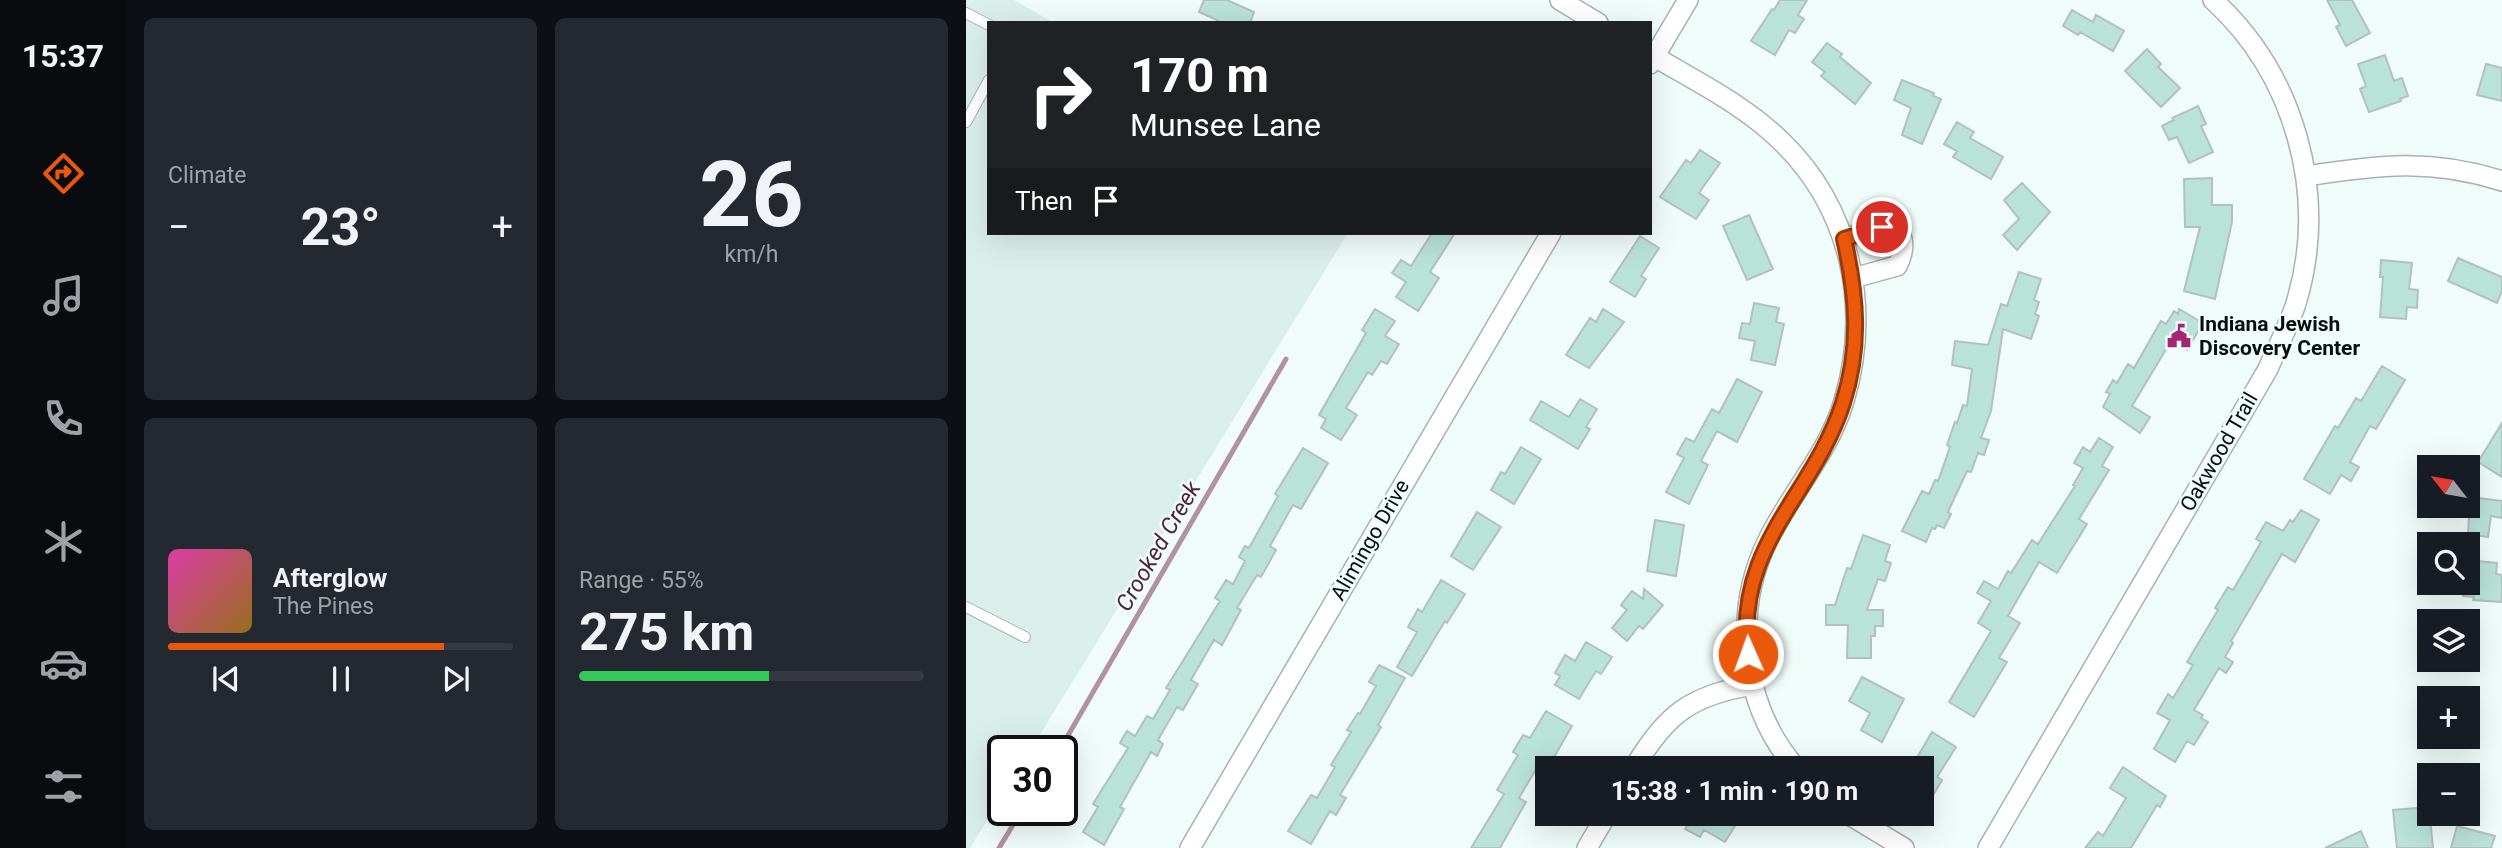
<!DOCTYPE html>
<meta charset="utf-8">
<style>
body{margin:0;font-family:Roboto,sans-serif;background:#242831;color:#f1f3f6;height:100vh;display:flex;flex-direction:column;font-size:26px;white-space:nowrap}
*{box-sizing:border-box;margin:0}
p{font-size:23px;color:#9ea1a6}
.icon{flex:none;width:38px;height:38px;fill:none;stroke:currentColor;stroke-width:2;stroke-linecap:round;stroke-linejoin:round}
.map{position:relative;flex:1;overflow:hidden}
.panel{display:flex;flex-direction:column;gap:18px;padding:18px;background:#0d0f14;width:840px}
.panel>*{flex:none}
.hud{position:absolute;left:21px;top:21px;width:665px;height:214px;border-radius:0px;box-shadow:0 7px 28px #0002;background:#202124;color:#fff;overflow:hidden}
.needle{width:46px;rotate:301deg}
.controls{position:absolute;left:1451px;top:455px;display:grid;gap:14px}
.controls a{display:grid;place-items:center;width:63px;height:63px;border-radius:0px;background:#171b24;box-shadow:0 7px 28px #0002;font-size:35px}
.speed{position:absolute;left:21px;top:735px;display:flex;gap:14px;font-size:35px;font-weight:700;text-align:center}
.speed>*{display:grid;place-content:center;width:91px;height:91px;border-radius:50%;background:#171b24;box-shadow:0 7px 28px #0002;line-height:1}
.speed .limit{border:4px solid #111;border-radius:10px;background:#fff;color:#111}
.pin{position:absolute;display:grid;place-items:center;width:60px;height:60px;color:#fff;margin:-30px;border:4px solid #fff;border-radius:50%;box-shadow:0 2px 7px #0007}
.me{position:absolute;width:77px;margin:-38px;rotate:358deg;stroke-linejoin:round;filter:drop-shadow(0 0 5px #0008)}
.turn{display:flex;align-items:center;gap:24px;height:147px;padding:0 28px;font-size:32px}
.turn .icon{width:91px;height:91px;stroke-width:2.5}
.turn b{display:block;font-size:49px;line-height:60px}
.then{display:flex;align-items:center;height:66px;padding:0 28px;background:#0003;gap:14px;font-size:26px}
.big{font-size:52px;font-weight:700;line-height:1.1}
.panel .tile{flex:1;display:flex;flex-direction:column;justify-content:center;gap:10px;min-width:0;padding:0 24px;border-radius:10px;background:#242831}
.panel .dial{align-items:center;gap:0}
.dial b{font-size:91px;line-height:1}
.song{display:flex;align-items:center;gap:21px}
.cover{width:84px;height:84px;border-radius:10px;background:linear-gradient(135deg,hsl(320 70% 55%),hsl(40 70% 35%))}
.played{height:7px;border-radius:4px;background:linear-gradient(90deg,#ea580c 80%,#363941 80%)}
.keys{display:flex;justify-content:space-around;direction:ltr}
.heat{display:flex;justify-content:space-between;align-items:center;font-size:38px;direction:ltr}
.charge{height:10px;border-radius:5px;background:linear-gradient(90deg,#34c759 55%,#363941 0)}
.panel .tiles{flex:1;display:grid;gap:18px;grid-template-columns:repeat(2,1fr)}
.trip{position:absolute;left:569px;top:756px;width:399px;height:70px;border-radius:0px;background:#171b24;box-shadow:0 7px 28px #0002;font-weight:700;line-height:70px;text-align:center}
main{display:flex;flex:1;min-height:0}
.tab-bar{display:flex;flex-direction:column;width:126px;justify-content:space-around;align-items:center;background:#090b0e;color:#9ea1a6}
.tab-bar .icon{width:49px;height:49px}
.tab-bar .on{color:#ea580c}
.tab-bar b{font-size:32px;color:#f1f3f6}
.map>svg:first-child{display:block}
.built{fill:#dbefea}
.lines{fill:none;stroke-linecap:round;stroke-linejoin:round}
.stream{stroke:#b292a2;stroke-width:5}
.building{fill:#b9e2d9;stroke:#b4c0be;stroke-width:2}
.service-casing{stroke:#a7b3b0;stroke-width:12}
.minor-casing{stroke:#a7b3b0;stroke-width:22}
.service{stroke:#fff;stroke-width:10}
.minor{stroke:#fff;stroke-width:19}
.route-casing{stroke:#983908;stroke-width:18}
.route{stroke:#ea580c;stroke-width:12}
.labels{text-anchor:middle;stroke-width:5;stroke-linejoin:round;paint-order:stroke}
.poi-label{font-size:21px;font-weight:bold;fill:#090d0c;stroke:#f0fcf9;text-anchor:start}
.street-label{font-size:21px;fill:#090d0c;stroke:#f0fcf9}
.water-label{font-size:23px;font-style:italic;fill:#4e233c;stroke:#f0fcf9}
</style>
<main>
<nav class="tab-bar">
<b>15:37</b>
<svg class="icon on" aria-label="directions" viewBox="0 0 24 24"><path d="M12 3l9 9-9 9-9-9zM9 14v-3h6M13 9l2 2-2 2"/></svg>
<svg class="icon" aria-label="music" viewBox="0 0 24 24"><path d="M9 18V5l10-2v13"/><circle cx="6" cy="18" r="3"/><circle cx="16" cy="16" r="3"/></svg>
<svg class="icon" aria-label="phone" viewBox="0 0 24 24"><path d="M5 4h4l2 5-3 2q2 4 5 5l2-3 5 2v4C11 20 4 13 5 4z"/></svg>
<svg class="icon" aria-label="climate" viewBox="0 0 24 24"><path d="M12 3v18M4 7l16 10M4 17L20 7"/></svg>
<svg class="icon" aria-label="car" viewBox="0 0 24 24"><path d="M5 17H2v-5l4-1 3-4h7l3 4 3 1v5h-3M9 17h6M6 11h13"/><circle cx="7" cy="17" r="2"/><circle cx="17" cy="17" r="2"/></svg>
<svg class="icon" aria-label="filters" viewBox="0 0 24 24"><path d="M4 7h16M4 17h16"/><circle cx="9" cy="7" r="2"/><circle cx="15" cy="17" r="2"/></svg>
</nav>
<section class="panel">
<div class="tiles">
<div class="tile"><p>Climate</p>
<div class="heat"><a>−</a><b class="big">23°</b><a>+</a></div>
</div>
<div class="tile dial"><b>26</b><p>km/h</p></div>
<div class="tile">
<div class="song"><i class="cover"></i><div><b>Afterglow</b><p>The Pines</p></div></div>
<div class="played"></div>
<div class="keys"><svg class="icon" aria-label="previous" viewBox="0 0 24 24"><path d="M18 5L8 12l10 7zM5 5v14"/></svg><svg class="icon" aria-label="pause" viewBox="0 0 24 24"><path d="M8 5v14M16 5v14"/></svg><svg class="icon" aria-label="next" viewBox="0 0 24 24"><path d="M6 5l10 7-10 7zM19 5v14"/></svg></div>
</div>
<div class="tile"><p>Range · 55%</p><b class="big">275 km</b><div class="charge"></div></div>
</div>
</section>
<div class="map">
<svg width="1536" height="848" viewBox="0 0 1536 848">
<rect width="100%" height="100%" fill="#f0fcf9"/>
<path class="built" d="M0 0H48L88 23H23V233H382L64 751H37V795L4 848H0Z"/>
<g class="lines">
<path class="stream" d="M93 751 320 359
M33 848 56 810"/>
</g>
<path class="building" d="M238 0H261L288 12 284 23H257L233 12Z
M814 0H841L832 15 838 19 829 33 823 30 809 55 785 41 806 9 808 10Z
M1361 0H1386L1404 33 1380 46 1370 27 1374 25Z
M1106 10 1127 22 1130 15 1158 31 1147 51 1114 32 1112 35 1097 26Z
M861 43 876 54 874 57 905 83 889 104 855 76 859 72 846 62Z
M1181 49 1195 64 1192 67 1214 88 1195 107 1159 71Z
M1419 55 1428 81 1436 78 1442 96 1434 99 1435 101 1403 112 1394 89 1400 86 1392 64Z
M1520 64 1536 68V101L1511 95Z
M936 80 968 93 967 96 975 99 956 144 936 135 945 108 928 100Z
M1232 106 1240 124 1235 126 1247 152 1223 163 1211 137 1203 140 1196 126 1208 120 1206 118Z
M991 122 1008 132 1004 138 1037 157 1025 179 987 157 991 151 978 144Z
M734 150 754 163 733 193 743 200 730 219 694 197 720 160 725 163Z
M1246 178V205H1266V222L1249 299 1218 291 1234 227H1219L1218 179Z
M1056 183 1084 212 1051 250 1037 235 1053 219 1038 200Z
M783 215 807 269 781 280 757 226Z
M466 233H489L464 272 473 278 452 311 430 297 440 282 426 273 435 260 445 266Z
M674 236 693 248 675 276 680 279 669 297 644 282Z
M1492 258 1536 277V291L1531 303 1482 281Z
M1415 260 1446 263 1443 289 1452 290 1451 308 1441 307 1440 319 1414 317 1417 277H1414Z
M1053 272 1075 279 1068 300 1073 302 1069 314 1073 316 1065 339 1037 329 1025 411 1015 438 1023 440 1018 455 1012 453 1005 472 1001 471 982 512 985 514 978 528 971 525 969 529 966 528 960 542 936 531 956 491 963 494 969 480 972 481 984 447 981 445 989 422 991 423 997 405 1001 406 1006 369 986 365 989 341 1022 345 1035 304 1041 306Z
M788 303 813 308 810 322 818 324 809 365 785 360 789 341 773 338 776 323 784 324Z
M409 309 429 321 419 336 433 344 421 364 415 361 406 375 402 372 380 408 391 415 375 440 355 428 360 419 353 415 400 333 396 330Z
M637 309 658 322 623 368 600 355 624 318 630 322Z
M1213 309 1237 323 1221 350 1205 341 1166 406 1184 417 1174 433 1137 407 1144 394 1140 392 1147 380 1151 383 1162 364 1168 368 1195 321 1200 324 1208 311 1212 314Z
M1416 366 1439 380 1410 429 1404 426 1384 462 1393 467 1385 481 1375 475 1364 494 1338 479 1369 426 1372 428 1390 398 1395 401Z
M771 379 796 392 771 442 751 431 735 461 742 465 723 504 700 492 718 458 711 454 720 438 728 442 746 409 753 413Z
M614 399 631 409 620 427 624 429 612 449 564 420 575 401 603 417Z
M1536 423V477L1512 462Z
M1133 438 1147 447 1136 466 1143 470 1113 519 1121 524 1091 573 1073 562 1042 616 1054 623 1033 658 1041 662 1008 717 983 702 1025 631 1012 623 1025 601 1011 593 1018 581 1032 589 1042 571 1045 573 1066 540 1072 544 1109 486 1107 485 1117 468 1108 463 1117 447 1124 452Z
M555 447 575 459 548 504 525 490 535 472 539 474Z
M337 448 362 463 335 509 327 505 304 546 310 550 295 577 291 575 271 608 275 610 256 645 248 640 225 680 232 684 217 710 211 707 192 740 197 744 191 756 185 752 154 807 158 809 138 845 117 832 132 807 127 804 162 748 154 743 161 731 169 736 181 716 187 719 204 690 200 688 254 601 249 598 260 580 267 584 279 561 273 557 279 546 283 548 312 496 309 494Z
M1504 497 1536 501V518L1525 516 1522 537 1502 534Z
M1335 510 1353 520 1329 562 1316 554 1265 641 1267 643 1259 657 1267 662 1260 673 1253 668 1228 710 1237 715 1235 718 1242 722 1228 745 1221 741 1209 762 1188 749 1204 720 1191 713 1202 694 1207 698 1227 665 1221 662 1252 610 1249 608 1262 587 1267 590 1295 542 1290 539 1300 522 1317 531 1324 520 1327 522Z
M511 512 535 527 507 570 485 556Z
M689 520 718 525 710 576 681 571Z
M897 535 924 545 919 561 925 563 919 581 912 579 901 610H917V626H909V636H905V658H881L882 625H860V605H869L881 568 885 569Z
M1511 561 1531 563 1530 574 1536 575V602L1507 600 1508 597 1497 596 1502 574 1510 575Z
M475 580 499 594 481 623 479 621 446 676 431 667 451 632 442 627 452 609 456 612Z
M678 589 697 605 677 629 673 626 661 641 646 628 661 610 655 605 666 591 677 599Z
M620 642 646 657 635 674 630 671 613 699 589 685 594 676 589 673 599 655 609 661Z
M413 665 439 678 412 725 415 727 374 795 380 798 370 815 364 811 345 844 322 831 345 795 351 798 369 767 365 765 385 732 381 730 392 713 394 714 410 686 403 682Z
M896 677 938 699 916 742 895 730 904 713 883 701Z
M580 711 606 726 580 771 572 766 553 798 560 802 534 848H505L538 794 531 790 552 755 547 752 557 735 564 738Z
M966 732 990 747 971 777 976 780 966 797 956 790V768H945Z
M1157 767 1200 796 1194 807 1191 805 1165 848H1119L1132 832 1137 836 1160 798 1144 788Z
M1463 807 1467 848H1431L1427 810Z
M728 814H760L772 821 759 842 738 830 734 837 719 829Z
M1491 826 1529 836 1525 848H1485Z
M1395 831 1402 848H1359Z"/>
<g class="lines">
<g class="service-casing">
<path id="service" d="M0 13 23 25
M0 122 23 80
M0 607 59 637"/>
</g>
<g class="minor-casing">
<path id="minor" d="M594 0 632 23
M684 54C729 81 779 105 816 142 849 174 872 215 883 260 894 308 892 354 878 401 863 452 825 493 802 540 766 613 776 706 830 768
M684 64 722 0
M1340 176C1412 165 1465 158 1536 181
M878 239C889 236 903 228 915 227 941 224 940 250 931 266L887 278
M668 768C700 714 725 695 787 685
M882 814 938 848
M224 848 585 233
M621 848 641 814
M1022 848 1302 369C1312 345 1324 324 1331 300 1362 193 1329 75 1247 0"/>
</g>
<use href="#service" class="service"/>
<use href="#minor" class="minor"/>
</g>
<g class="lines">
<g class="route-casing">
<path id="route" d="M782 654C769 544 847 496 877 403 895 347 891 296 878 239L916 227"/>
</g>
<use href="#route" class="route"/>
</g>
<defs>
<g id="civic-bare" transform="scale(1.89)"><path d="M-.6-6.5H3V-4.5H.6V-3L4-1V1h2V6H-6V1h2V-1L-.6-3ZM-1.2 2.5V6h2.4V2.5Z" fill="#a42576" stroke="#f0fcf9" stroke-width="2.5" paint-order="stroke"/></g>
</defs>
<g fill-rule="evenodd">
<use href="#civic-bare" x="1213" y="336"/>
</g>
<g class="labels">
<g class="poi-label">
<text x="1233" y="331">Indiana Jewish<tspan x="1233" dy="24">Discovery Center</tspan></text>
</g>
<g class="street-label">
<text transform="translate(1253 452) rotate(-60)" y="7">Oakwood Trail</text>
<text transform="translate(404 540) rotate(-60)" y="7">Alimingo Drive</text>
</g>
<g class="water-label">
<text transform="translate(192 546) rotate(-60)" y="8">Crooked Creek</text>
</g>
</g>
</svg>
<div class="controls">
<a><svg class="needle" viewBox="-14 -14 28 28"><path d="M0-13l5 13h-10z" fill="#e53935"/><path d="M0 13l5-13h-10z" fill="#9ea1a6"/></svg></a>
<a><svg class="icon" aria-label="search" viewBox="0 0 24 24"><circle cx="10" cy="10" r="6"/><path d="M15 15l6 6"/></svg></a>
<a><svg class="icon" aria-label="layers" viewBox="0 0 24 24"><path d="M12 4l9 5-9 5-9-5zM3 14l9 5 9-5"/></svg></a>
<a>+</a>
<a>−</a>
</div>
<div class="speed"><div class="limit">30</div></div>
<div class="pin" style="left:916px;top:227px;background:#d93025"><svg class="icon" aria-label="arrive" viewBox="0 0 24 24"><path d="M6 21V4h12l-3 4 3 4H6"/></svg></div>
<svg class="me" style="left:782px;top:654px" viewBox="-20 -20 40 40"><circle r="17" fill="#ea580c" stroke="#fff" stroke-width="3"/><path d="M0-11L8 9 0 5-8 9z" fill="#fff"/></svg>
<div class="trip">15:38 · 1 min · 190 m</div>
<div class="hud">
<div class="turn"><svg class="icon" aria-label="right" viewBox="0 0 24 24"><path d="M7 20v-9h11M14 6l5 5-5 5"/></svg><div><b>170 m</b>Munsee Lane</div></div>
<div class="then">Then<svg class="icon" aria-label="arrive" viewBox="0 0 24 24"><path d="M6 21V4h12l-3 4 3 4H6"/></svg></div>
</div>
</div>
</main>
